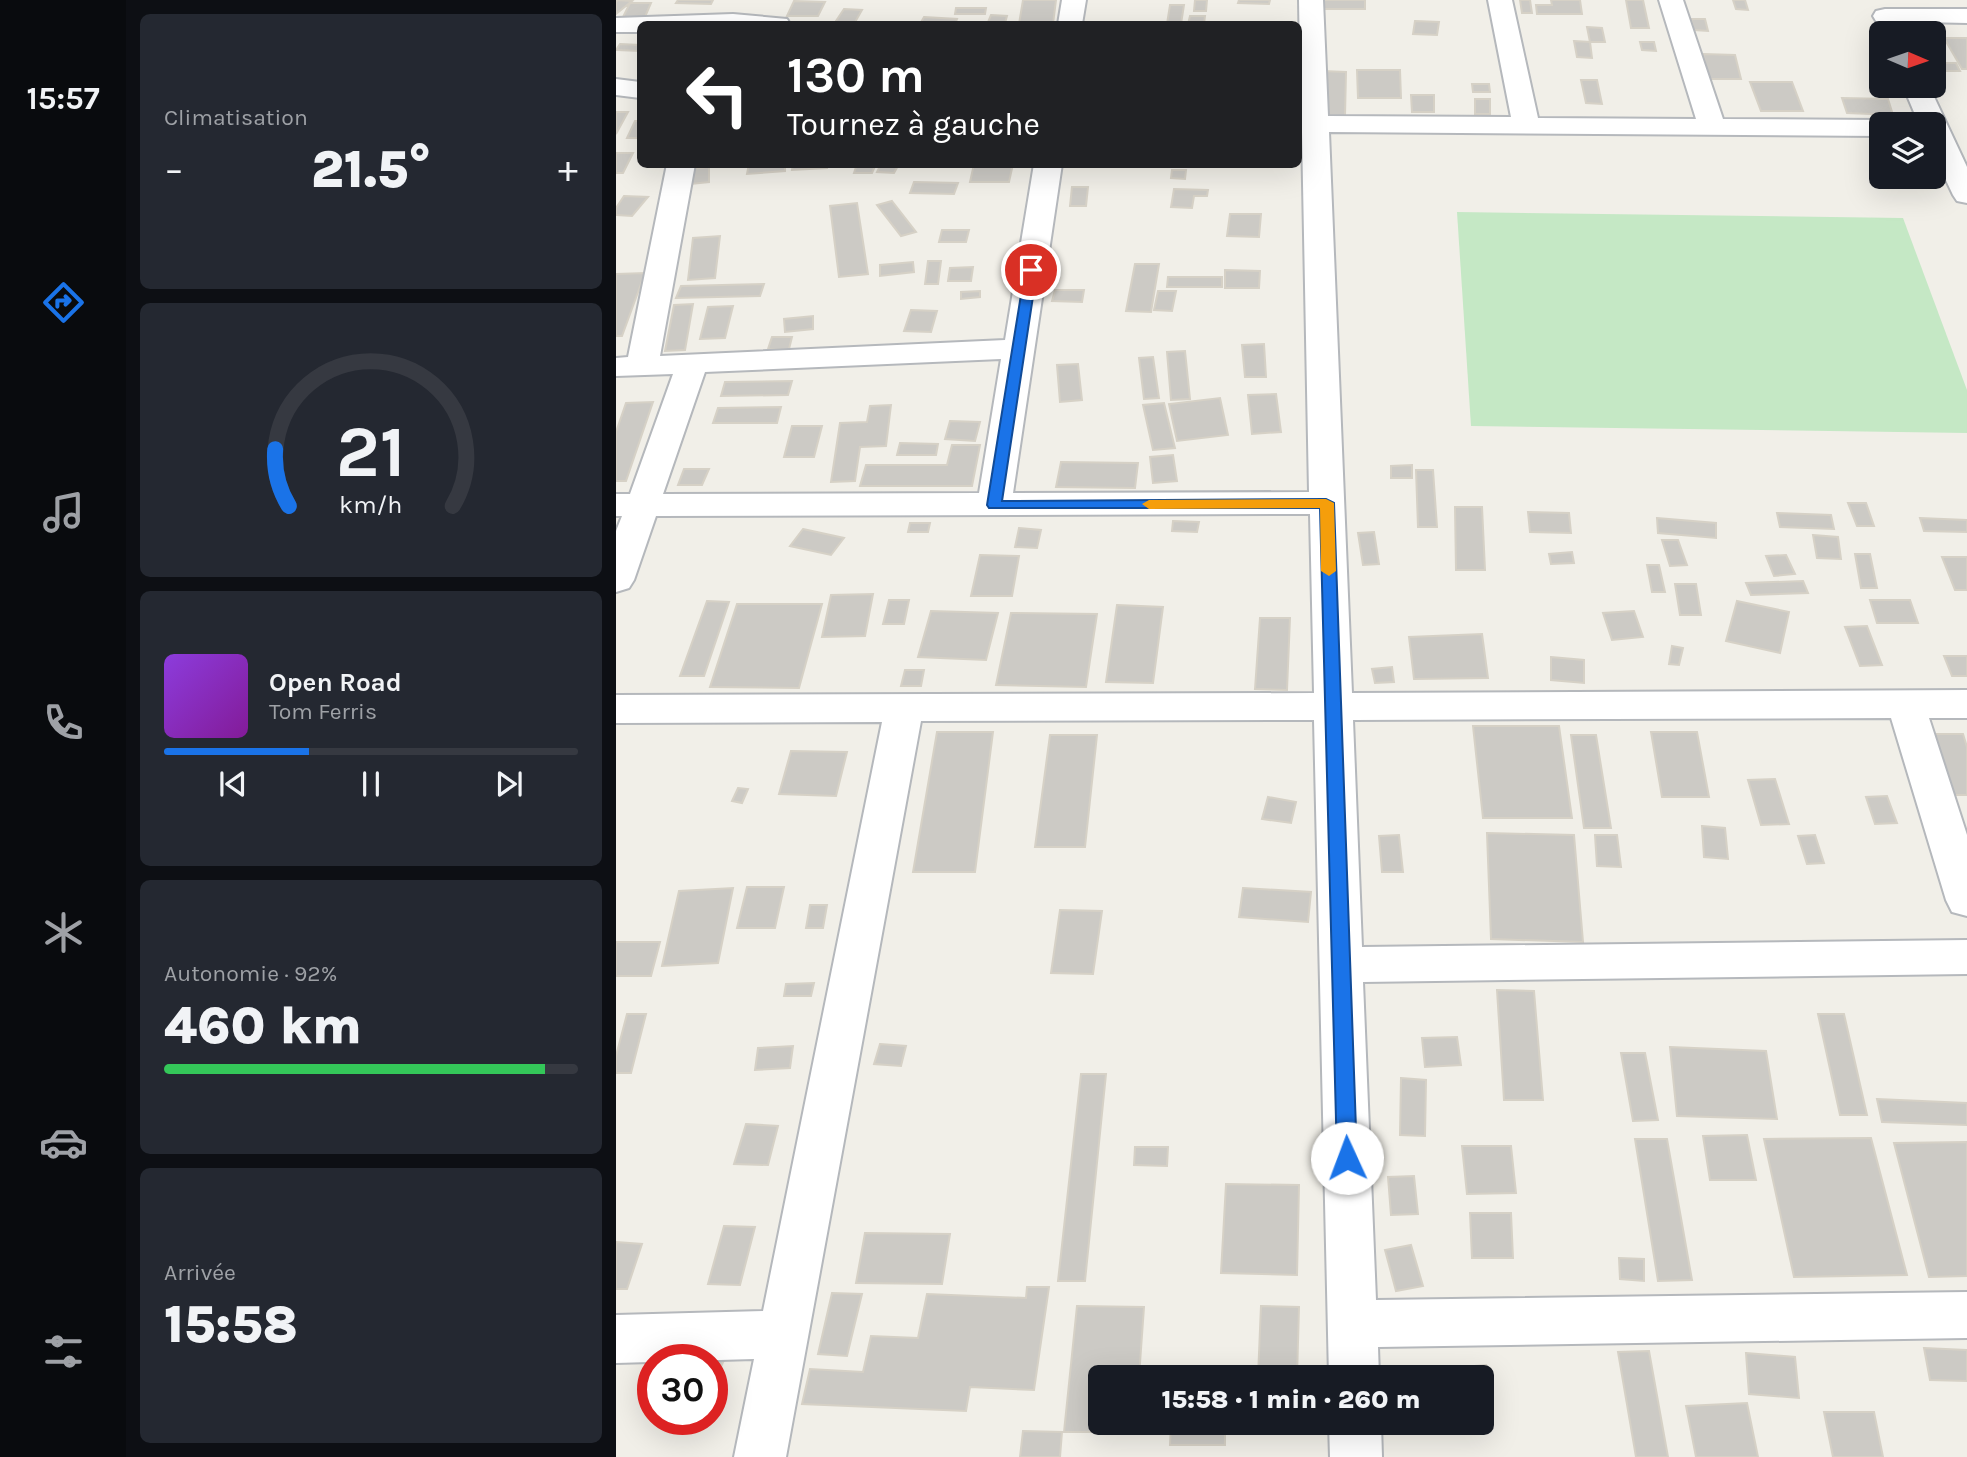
<!DOCTYPE html>
<html lang="fr">
<meta charset="utf-8">
<style>
body{margin:0;font-family:Karla,sans-serif;background:#242831;color:#f1f3f6;height:100vh;display:flex;flex-direction:column;font-size:26px;white-space:nowrap}
*{box-sizing:border-box;margin:0}
p{font-size:23px;color:#9ea1a6}
.icon{flex:none;width:38px;height:38px;fill:none;stroke:currentColor;stroke-width:2;stroke-linecap:round;stroke-linejoin:round}
.map{position:relative;flex:1;overflow:hidden}
.side{display:flex;flex-direction:column;gap:14px;padding:14px;background:#0d0f14;width:490px}
.side>*{flex:none}
.banner{position:absolute;left:21px;top:21px;width:665px;height:147px;border-radius:10px;box-shadow:0 7px 28px #0002;background:#202124;color:#fff;overflow:hidden}
.needle{width:46px;rotate:92deg}
.buttons{position:absolute;left:1253px;top:21px;display:grid;gap:14px}
.buttons a{display:grid;place-items:center;width:77px;height:77px;border-radius:10px;background:#171b24;box-shadow:0 7px 28px #0002;font-size:35px}
.speed{position:absolute;left:21px;top:1344px;display:flex;gap:14px;font-size:35px;font-weight:700;text-align:center}
.speed>*{display:grid;place-content:center;width:91px;height:91px;border-radius:50%;background:#171b24;box-shadow:0 7px 28px #0002;line-height:1}
.speed .limit{border:10px solid #d22;background:#fff;color:#111}
.pin{position:absolute;display:grid;place-items:center;width:60px;height:60px;color:#fff;margin:-30px;border:4px solid #fff;border-radius:50%;box-shadow:0 2px 7px #0007}
.me{position:absolute;width:77px;margin:-38px;rotate:358deg;stroke-linejoin:round;filter:drop-shadow(0 0 5px #0008)}
.turn{display:flex;align-items:center;gap:24px;height:147px;padding:0 35px;font-size:32px}
.turn .icon{width:91px;height:91px;stroke-width:2.5}
.turn b{display:block;font-size:49px;line-height:60px}
.big{font-size:52px;font-weight:800;line-height:1.1}
.side .tile{flex:1;display:flex;flex-direction:column;justify-content:center;gap:10px;min-width:0;padding:0 24px;border-radius:10px;background:#242831}
.side .dial{align-items:center;gap:0}
.dial svg{height:182px;overflow:visible;fill:none;stroke:#363941;stroke-width:7;stroke-linecap:round;text-anchor:middle}
.dial text{fill:#f1f3f6;stroke:none}
.song{display:flex;align-items:center;gap:21px}
.cover{width:84px;height:84px;border-radius:10px;background:linear-gradient(135deg,hsl(270 70% 55%),hsl(290 70% 35%))}
.played{height:7px;border-radius:4px;background:linear-gradient(90deg,#1a73e8 35%,#363941 35%)}
.keys{display:flex;justify-content:space-around;direction:ltr}
.heat{display:flex;justify-content:space-between;align-items:center;font-size:38px;direction:ltr}
.charge{height:10px;border-radius:5px;background:linear-gradient(90deg,#34c759 92%,#363941 0)}
.trip{position:absolute;left:472px;top:1365px;width:406px;height:70px;border-radius:10px;background:#171b24;box-shadow:0 7px 28px #0002;font-weight:800;line-height:70px;text-align:center}
main{display:flex;flex:1;min-height:0}
.dock{display:flex;flex-direction:column;width:126px;justify-content:space-around;align-items:center;background:#090b0e;color:#9ea1a6}
.dock .icon{width:49px;height:49px}
.dock .active{color:#1a73e8}
.dock b{font-size:32px;color:#f1f3f6}
.map>svg:first-child{display:block}
.green{fill:#c5e8c5}
.building{fill:#cccac5;stroke:#d6d1c6;stroke-width:2}
.lines{fill:none;stroke-linecap:round;stroke-linejoin:round}
.minor-casing{stroke:#b5b8bc;stroke-width:4}
.minor{fill:#fff;fill-rule:evenodd}
.route{fill:#1a73e8;stroke:#114b97;stroke-width:2}
.slow{fill:#f59e0b}
</style>
<main>
<nav class="dock">
<b>15:57</b>
<svg class="icon active" aria-label="directions" viewBox="0 0 24 24"><path d="M12 3l9 9-9 9-9-9zM9 14v-3h6M13 9l2 2-2 2"/></svg>
<svg class="icon" aria-label="music" viewBox="0 0 24 24"><path d="M9 18V5l10-2v13"/><circle cx="6" cy="18" r="3"/><circle cx="16" cy="16" r="3"/></svg>
<svg class="icon" aria-label="phone" viewBox="0 0 24 24"><path d="M5 4h4l2 5-3 2q2 4 5 5l2-3 5 2v4C11 20 4 13 5 4z"/></svg>
<svg class="icon" aria-label="climate" viewBox="0 0 24 24"><path d="M12 3v18M4 7l16 10M4 17L20 7"/></svg>
<svg class="icon" aria-label="car" viewBox="0 0 24 24"><path d="M5 17H2v-5l4-1 3-4h7l3 4 3 1v5h-3M9 17h6M6 11h13"/><circle cx="7" cy="17" r="2"/><circle cx="17" cy="17" r="2"/></svg>
<svg class="icon" aria-label="filters" viewBox="0 0 24 24"><path d="M4 7h16M4 17h16"/><circle cx="9" cy="7" r="2"/><circle cx="15" cy="17" r="2"/></svg>
</nav>
<section class="side">
<div class="tile"><p>Climatisation</p>
<div class="heat"><a>−</a><b class="big">21.5°</b><a>+</a></div>
</div>
<div class="tile dial"><svg viewBox="0 0 100 80">
<path d="M14 69A42 42 0 1 1 86 69"/>
<path d="M14 69A42 42 0 0 1 8 44" stroke="#1a73e8"/>
<text x="50" y="56" font-size="32" font-weight="700">21</text>
<text x="50" y="72" font-size="11">km/h</text>
</svg></div>
<div class="tile">
<div class="song"><i class="cover"></i><div><b>Open Road</b><p>Tom Ferris</p></div></div>
<div class="played"></div>
<div class="keys"><svg class="icon" aria-label="previous" viewBox="0 0 24 24"><path d="M18 5L8 12l10 7zM5 5v14"/></svg><svg class="icon" aria-label="pause" viewBox="0 0 24 24"><path d="M8 5v14M16 5v14"/></svg><svg class="icon" aria-label="next" viewBox="0 0 24 24"><path d="M6 5l10 7-10 7zM19 5v14"/></svg></div>
</div>
<div class="tile"><p>Autonomie · 92%</p><b class="big">460 km</b><div class="charge"></div></div>
<div class="tile"><p>Arrivée</p><b class="big">15:58</b></div>
</section>
<div class="map">
<svg width="1351" height="1457" viewBox="0 0 1351 1457">
<rect width="100%" height="100%" fill="#f1efe8"/>
<path class="green" d="M841 212 1287 218 1351 390V433L855 426Z"/>
<path class="building" d="M2 0 16 1 0 14V2Z
M62 0H97L95 4 60 3Z
M407 0H440L437 24H403Z
M579 0H591L590 11H578Z
M623 0H654L653 4 622 3Z
M707 0H749V9H706Z
M904 0H914L916 13H906Z
M935 0H964L966 14H921L920 5H936Z
M1010 0H1027L1033 28H1015Z
M1117 0H1129L1132 10 1120 9Z
M178 1 209 2 202 16H171Z
M14 3H35L29 17H7Z
M554 5H568L565 24H551Z
M340 8H370L369 14H339Z
M228 9 246 10 238 24H218Z
M375 15 391 16 389 23 372 22Z
M574 16H589L588 24H572Z
M308 17 341 19 339 24H304Z
M1075 19H1089L1092 31 1078 30Z
M799 21 823 22 821 35 797 34Z
M971 27 986 28 989 42H974Z
M1328 38H1351V69H1346Z
M958 41 974 42 976 58 961 57Z
M1024 42H1038L1040 51 1026 50Z
M4 44 24 45V51L0 50Z
M1087 54 1119 55 1125 79H1093Z
M1318 63H1340L1344 71H1321Z
M741 70H784L785 98H742Z
M706 71 730 72 729 116 705 115Z
M965 80H981L986 104 970 103Z
M1134 82H1176L1187 111H1145Z
M856 84H873L874 92H857Z
M795 95H818V112H796Z
M1226 98 1272 99 1277 115 1231 113Z
M859 99H874V114H859Z
M0 112H12L0 134Z
M19 121H24V138H11Z
M0 153H17L7 173H0Z
M133 164H169V171L131 174Z
M177 164H211V168L176 170Z
M241 164H260L256 173H238Z
M265 164H283L278 173 261 172Z
M358 164H397L393 182H354Z
M93 167V182L75 184V169Z
M556 170H570L569 179 555 178Z
M298 182 342 183 338 194 294 193Z
M456 187H472L470 206H454Z
M558 189 592 190 591 196H578L576 208 555 207Z
M8 196 32 197 16 216 0 215V208Z
M276 201 300 232 285 236 261 205Z
M241 203 252 274 223 277 214 206Z
M614 214H645L643 237 611 236Z
M326 230H353L350 242H323Z
M104 236 99 278 72 280 77 238Z
M312 261H325L322 284H309Z
M297 262 298 272 264 276V265Z
M519 264H543L535 312 510 311Z
M357 267 355 281H332L334 268Z
M609 270 644 271 643 288H609Z
M29 273 6 336H0V274Z
M552 277H606V287H551Z
M148 284 144 296 60 298 65 286Z
M439 290H468L466 302 436 301Z
M364 291V297L345 299V292Z
M542 291H560L556 311 538 310Z
M77 304 69 350 49 351 58 305Z
M117 306 109 338 84 339 92 307Z
M295 310 321 311 315 332 288 331Z
M197 316V329L169 332 168 319Z
M156 337H176L173 349H152Z
M648 344 650 377H629L626 345Z
M569 351 574 399 555 400 551 352Z
M537 357 543 398 528 399 523 358Z
M462 364 466 400 444 402 441 365Z
M176 381 172 395 105 396 109 382Z
M660 394 665 432 636 434 632 395Z
M604 398 612 435 561 441 553 404Z
M37 402 10 481H0V432L10 403Z
M548 403 559 448 537 450 527 405Z
M275 405 270 446 244 447 239 481 215 482 224 423 251 422 254 406Z
M165 407 161 423H97L102 408Z
M334 421 364 422 359 441 329 439Z
M176 426H206L198 457H168Z
M284 443 322 444 320 455H281Z
M336 445H364L356 486H244L250 465H331Z
M557 455 561 481 537 483 534 457Z
M445 462 522 463 519 488 440 487Z
M796 465V478H775V466Z
M68 469H93L86 485H62Z
M800 470H817L821 527H802Z
M1232 503H1250L1258 526H1241Z
M839 507H866L869 570H840Z
M912 512 953 513 955 533 914 532Z
M1161 513 1215 515 1218 529 1164 527Z
M1041 518 1100 523V538L1042 533Z
M1304 518 1351 520V532L1308 531Z
M557 521 583 522 581 532 556 531Z
M294 523H314L312 532H292Z
M403 528 425 530 421 548 399 547Z
M187 529 228 538 215 555 174 546Z
M758 532 763 564 747 565 742 533Z
M1197 535 1222 537 1225 559 1201 558Z
M1046 540H1062L1071 565 1054 566Z
M956 552 958 563 935 564 933 554Z
M1239 554H1254L1261 588H1245Z
M364 555 403 556 396 596H355Z
M1170 555 1179 574 1158 576 1150 556Z
M1326 557H1351V590H1339Z
M1031 565H1043L1049 592H1036Z
M1187 581 1192 593 1135 595 1130 583Z
M1059 584H1080L1085 615H1064Z
M257 594 249 636 206 637 215 595Z
M273 600H293L288 624H267Z
M1254 600H1294L1302 623H1261Z
M91 601 113 602 88 676H64Z
M1121 601 1173 612 1164 653 1110 641Z
M121 604H206L183 688 94 687Z
M501 605 547 607 537 683 490 682Z
M315 611 382 613 370 660 302 657Z
M1018 611 1027 637 996 640 987 613Z
M395 613 481 614 470 687 380 685Z
M644 618H674L671 690 639 689Z
M1251 626 1266 665 1244 666 1229 627Z
M866 634 872 678 798 679 793 637Z
M1056 646 1067 648 1063 665 1053 664Z
M1328 656H1351V676H1336Z
M935 657 968 660V683L935 680Z
M776 667 778 682 759 683 756 669Z
M289 670H308L305 686H285Z
M857 726H943L956 818H867Z
M321 732H377L359 872H297Z
M1035 732H1081L1093 797H1046Z
M1318 734H1347L1351 747V795H1335Z
M434 735H481L469 847H419Z
M955 735H980L995 828H968Z
M175 751 231 752 220 796 163 794Z
M1159 779 1173 824 1145 825 1132 780Z
M122 788 132 789 126 803 116 801Z
M1271 796 1281 823 1259 824 1250 797Z
M652 797 680 802 675 823 646 819Z
M1086 826 1109 828 1112 859 1088 857Z
M871 833 958 835 967 942 875 939Z
M783 835 787 872H766L763 836Z
M979 835H1001L1005 867 981 866Z
M1199 835 1208 863 1191 864 1182 836Z
M131 887H168L159 928H121Z
M117 888 102 963 46 966 63 891Z
M627 888 695 892 692 922 623 917Z
M194 905H211L207 928H190Z
M444 910 486 911 477 974 435 973Z
M0 942H44L35 976H0Z
M198 983 195 996H168L170 984Z
M881 990 918 991 927 1100H888Z
M11 1014H30L15 1073H0V1056Z
M1202 1014H1228L1251 1115H1224Z
M841 1037 845 1065 809 1067 806 1038Z
M264 1044 290 1046 285 1066 258 1064Z
M177 1046 174 1068 139 1070 142 1048Z
M1054 1047 1150 1051 1161 1119 1061 1116Z
M1005 1053H1029L1042 1120 1017 1121Z
M465 1074H490L469 1281H442Z
M785 1078 810 1080 809 1136 784 1135Z
M1261 1099 1351 1103V1125L1266 1122Z
M130 1124 162 1126 152 1165 118 1164Z
M1131 1135 1140 1180H1094L1087 1136Z
M1255 1138 1291 1275 1178 1277 1148 1139Z
M1019 1139H1051L1076 1280 1042 1281Z
M1351 1142V1276L1313 1277 1278 1143Z
M846 1146H895L900 1193 851 1194Z
M519 1147H552L551 1166 518 1165Z
M798 1176 802 1214 775 1215 772 1177Z
M610 1184 683 1185 681 1275 605 1273Z
M854 1213H895L897 1258H856Z
M108 1226 139 1227 124 1285 92 1284Z
M249 1233 334 1234 326 1284 240 1283Z
M0 1242 26 1244 11 1289H0Z
M795 1245 807 1286 780 1291 769 1250Z
M1003 1258 1028 1259V1281L1004 1279Z
M411 1287H433L418 1390 354 1387 350 1411 186 1404 194 1369 247 1372 255 1336 302 1338 311 1294 410 1298Z
M216 1293 246 1294 231 1356 202 1354Z
M461 1306 528 1307 523 1377H485V1423H520L519 1432H448Z
M645 1306 683 1307 681 1377H642Z
M1308 1348 1351 1350V1381L1314 1380Z
M1033 1351 1052 1457H1020L1002 1352Z
M1130 1353 1179 1357 1183 1398 1133 1394Z
M96 1360H108L96 1387Z
M870 1365 873 1385 866 1386V1377H796L795 1371Z
M1131 1403 1142 1457H1080L1070 1406Z
M1208 1412H1258L1267 1457H1217Z
M555 1423H609V1445H554Z
M407 1431 446 1432 444 1457H404Z"/>
<g class="lines">
<g class="minor-casing">
<path id="minor" d="M446 0H470L466 24H442Z
M683 0H707L712 116 895 117 872 0H896L922 118 1080 119 1043 0H1067L1107 119 1265 120 1276 124H1265V136L713 132 736 693 1351 690V718H1313L1351 835V916L1336 912 1330 900 1275 718 737 720 746 947 1351 940V974L747 982 760 1300 1351 1292V1338L762 1347 763 1377H713L698 720 305 721 170 1457H118L138 1359 0 1363V1315L147 1311 266 722 0 723V695L698 693 694 514 40 516 18 580 13 588 0 592V531L6 516H0V494H14L57 374 0 376V358L12 357 51 164H79L44 356 389 340 418 164H446L397 493 693 492 686 132H682V116H685ZM385 359 363 493 47 494 89 372Z
M1269 9H1351V23L1260 21 1257 16 1260 11Z
M117 14 171 19 174 24H24V32H0V18Z
M0 79 24 82V98L0 95Z
M1287 86H1313L1351 167V203L1341 201 1337 195 1318 155V124H1303Z
M713 1423H765L766 1457H714Z"/>
</g>
<use href="#minor" class="minor"/>
</g>
<path class="route" d="M415 267 421 270 386 501 710 499 718 503 741 1158 738 1165 731 1167 724 1165 721 1158 704 508H373L371 505 409 270Z"/>
<path class="slow" d="M710 499 718 503 720 571 713 576 705 571 704 508 533 509 526 504 533 500Z"/>
</svg>
<div class="buttons">
<a><svg class="needle" viewBox="-14 -14 28 28"><path d="M0-13l5 13h-10z" fill="#e53935"/><path d="M0 13l5-13h-10z" fill="#9ea1a6"/></svg></a>
<a><svg class="icon" aria-label="layers" viewBox="0 0 24 24"><path d="M12 4l9 5-9 5-9-5zM3 14l9 5 9-5"/></svg></a>
</div>
<div class="speed"><div class="limit">30</div></div>
<div class="pin" style="left:415px;top:270px;background:#d93025"><svg class="icon" aria-label="arrive" viewBox="0 0 24 24"><path d="M6 21V4h12l-3 4 3 4H6"/></svg></div>
<svg class="me" style="left:731px;top:1158px" viewBox="-20 -20 40 40"><circle r="19" fill="#fff"/><path d="M0-13L10 11 0 6-10 11z" fill="#1a73e8"/></svg>
<div class="trip">15:58 · 1 min · 260 m</div>
<div class="banner">
<div class="turn"><svg class="icon" aria-label="left" viewBox="0 0 24 24"><path d="M17 20v-9H6M10 6l-5 5 5 5"/></svg><div><b>130 m</b>Tournez à gauche</div></div>
</div>
</div>
</main>
